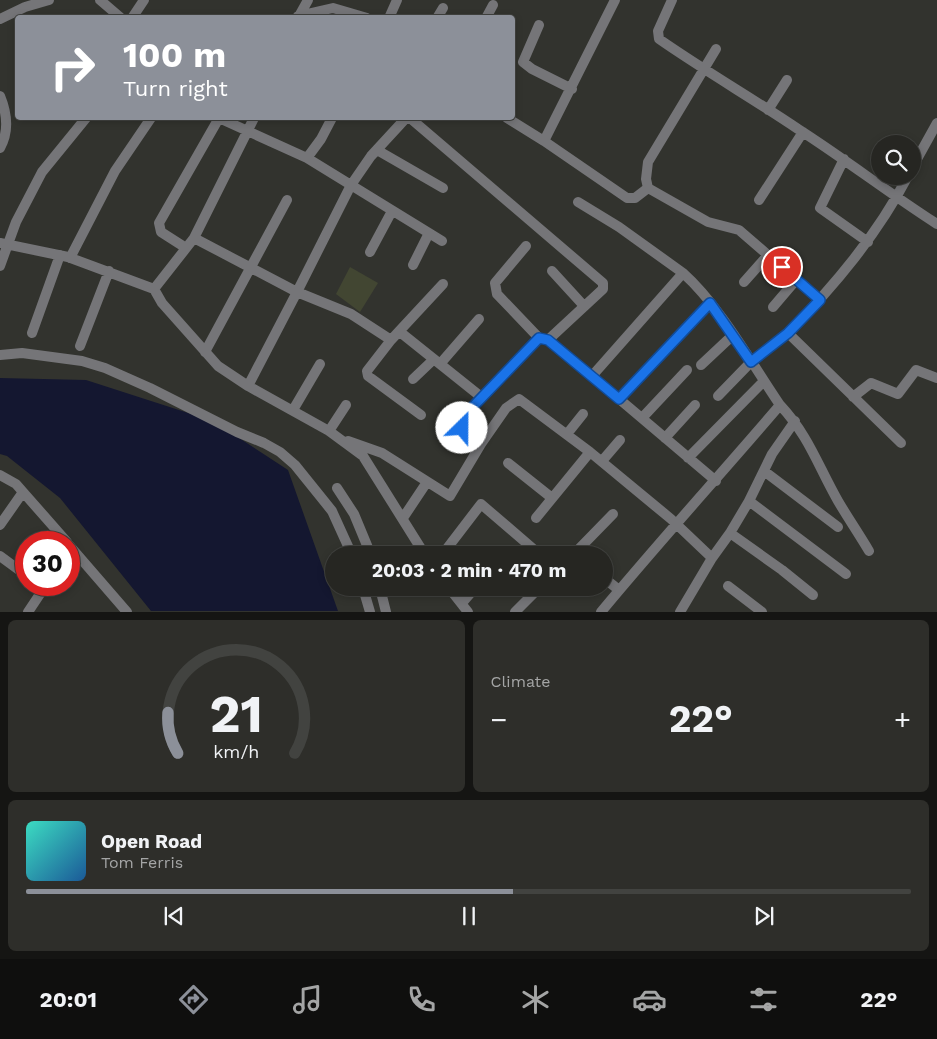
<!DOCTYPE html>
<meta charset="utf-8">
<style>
body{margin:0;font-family:"Work Sans",sans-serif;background:#2e2e2a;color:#f1f3f6;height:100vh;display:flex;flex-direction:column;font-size:19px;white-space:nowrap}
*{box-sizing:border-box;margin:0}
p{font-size:16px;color:#a4a5a5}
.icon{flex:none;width:28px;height:28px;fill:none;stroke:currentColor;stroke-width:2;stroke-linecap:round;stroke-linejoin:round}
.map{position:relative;height:612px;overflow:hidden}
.drawer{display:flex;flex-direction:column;gap:8px;padding:8px;background:#151513;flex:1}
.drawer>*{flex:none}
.guide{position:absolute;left:15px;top:15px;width:500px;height:105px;border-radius:5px;box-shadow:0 2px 8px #0003,0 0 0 1px #424340;background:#8c9099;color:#fff;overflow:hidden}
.fabs{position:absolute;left:871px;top:135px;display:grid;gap:10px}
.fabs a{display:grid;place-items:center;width:50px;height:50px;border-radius:50%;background:#262622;box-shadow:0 2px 8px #0003,0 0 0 1px #424340;font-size:25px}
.speed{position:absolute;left:15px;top:531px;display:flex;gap:10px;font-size:25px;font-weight:700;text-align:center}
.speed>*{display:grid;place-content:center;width:65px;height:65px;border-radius:50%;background:#262622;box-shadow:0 2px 8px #0003,0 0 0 1px #424340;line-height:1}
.speed .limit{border:8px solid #d22;background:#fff;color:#111}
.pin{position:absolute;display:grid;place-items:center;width:42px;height:42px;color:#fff;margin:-21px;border:2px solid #fff;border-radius:50%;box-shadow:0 1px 5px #0007}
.me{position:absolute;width:55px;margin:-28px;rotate:23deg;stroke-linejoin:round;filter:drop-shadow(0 0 4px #0008)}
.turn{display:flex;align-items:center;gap:18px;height:105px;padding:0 25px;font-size:22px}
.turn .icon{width:65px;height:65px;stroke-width:2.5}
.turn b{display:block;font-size:35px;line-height:42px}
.big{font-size:38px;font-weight:700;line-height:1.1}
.drawer .card{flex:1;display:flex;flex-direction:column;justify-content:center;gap:8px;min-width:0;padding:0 18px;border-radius:8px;background:#2e2e2a}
.drawer .dial{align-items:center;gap:0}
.dial svg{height:130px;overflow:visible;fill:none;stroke:#424340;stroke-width:7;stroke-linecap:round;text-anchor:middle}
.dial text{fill:#f1f3f6;stroke:none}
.song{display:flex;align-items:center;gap:15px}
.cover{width:60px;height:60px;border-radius:8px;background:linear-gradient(135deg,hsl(170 70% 55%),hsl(210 70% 35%))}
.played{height:5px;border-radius:2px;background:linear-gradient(90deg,#8c9099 55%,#424340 55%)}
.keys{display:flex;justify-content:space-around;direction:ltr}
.heat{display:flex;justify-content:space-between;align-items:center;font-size:28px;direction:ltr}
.drawer .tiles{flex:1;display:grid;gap:8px;grid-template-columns:1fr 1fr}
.card:last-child{grid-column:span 2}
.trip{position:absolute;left:325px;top:546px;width:288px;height:50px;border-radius:25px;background:#262622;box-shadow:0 2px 8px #0003,0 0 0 1px #424340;font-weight:700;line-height:50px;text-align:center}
.tabs{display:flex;height:80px;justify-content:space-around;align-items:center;background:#0f0f0e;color:#a4a5a5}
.tabs .icon{width:35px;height:35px}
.tabs .current{color:#8c9099}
.tabs b{font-size:22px;color:#f1f3f6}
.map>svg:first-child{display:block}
.green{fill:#424632}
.water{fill:#141730}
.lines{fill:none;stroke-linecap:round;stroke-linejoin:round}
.minor{stroke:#757578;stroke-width:10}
.route-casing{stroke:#114b97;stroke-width:12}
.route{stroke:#1a73e8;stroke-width:9}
</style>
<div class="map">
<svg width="937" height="612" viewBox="0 0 937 612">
<rect width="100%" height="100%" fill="#32332e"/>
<path class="green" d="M350 267 378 283 360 312 336 294Z"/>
<path class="water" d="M0 378 86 380 213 421 288 470 338 611H151L60 498 7 456 0 454Z"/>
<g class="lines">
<path class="minor" d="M100 0 121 18
M672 0 658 31 659 39C705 71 752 98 798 129 845 159 890 194 937 224
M298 16 333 8 367 18
M132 18 144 0
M298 18 308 0
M389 18 397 0
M437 18 443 8
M486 18 493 5
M0 19 25 7 49 0
M539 25 523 62 532 69 572 89
M716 49 648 162 646 179 648 188 708 222 739 230 820 300
M0 96C7 113 9 132 0 148
M768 110 787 80
M406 118 371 156 351 185 297 292 351 314 391 340 443 284
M410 118 603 283V289L548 340 592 376
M507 118 544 141 615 0
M544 141 627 198H635L648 188
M377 150 443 188
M307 158 321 139 332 118
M844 159 820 208 868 242
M912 168 937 123
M759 200 803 132
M578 202 619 227 683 273
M429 233 442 241
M194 238 297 292 248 386
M0 243 68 257 154 289 194 238 254 118
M526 246 495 283 497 294 539 338
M186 248 161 232 159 223 219 118 307 158 429 233 413 265
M370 252 392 211
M70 258 115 171 151 118
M0 266 16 222 42 172 86 118
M552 271 584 306
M744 282 768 255
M154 289 162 303 218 366 248 386 329 431 363 456 425 555
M773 307 796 280
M479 319 440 364 480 396
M400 332 440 364
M32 333 60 255
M391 340 367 371 368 376 421 415
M80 346 109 271
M205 352 287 200
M0 355 22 353 82 361 105 368 150 388 237 432 264 443 280 452 295 465 332 511 352 555
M701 365 733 335
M413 379 434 359
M718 396 751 362 788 333
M853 397 871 383 898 394 916 370 937 378
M619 399 710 303
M780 405C809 436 818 466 838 501 848 518 859 534 869 551
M293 410 320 364
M642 418 687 370
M795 421 772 454 749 501 846 574
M329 431 346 405
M567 434 583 414
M665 438 695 405
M348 441 382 453 450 496 481 444 462 428 464 416 539 338 548 340
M901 443 788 333C835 285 877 235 908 176
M481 444 506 408 519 399 590 452 536 518
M590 452 671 519 712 558
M688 458 764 381
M602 461 620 440
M508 463 552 498
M764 471 838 527
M0 475 16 484 23 492
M337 488 354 514 371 555
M749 501 730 533 782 570 813 595
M403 518 427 482
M0 525 23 492 67 542
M69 545 127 612
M442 555 481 504 538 553
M573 555 613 514
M0 556 19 570
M604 578 619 590
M728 586 762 612
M363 588 370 612
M380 588 386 612
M449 588 468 612
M462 603 475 588
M28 612 46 585
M515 612 539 588
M601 612C659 542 721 474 780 405 752 364 720 306 683 273L592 376 716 481
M680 612 712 558 730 533"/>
</g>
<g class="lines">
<g class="route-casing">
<path id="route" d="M462 428 464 416 539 338 548 340 619 399 710 303 751 362 788 333 820 300 782 267"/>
</g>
<use href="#route" class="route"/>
</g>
</svg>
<div class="fabs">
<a><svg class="icon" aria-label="search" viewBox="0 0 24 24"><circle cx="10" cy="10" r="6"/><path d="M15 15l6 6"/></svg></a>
</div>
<div class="speed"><div class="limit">30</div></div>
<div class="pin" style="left:782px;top:267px;background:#d93025"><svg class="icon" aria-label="arrive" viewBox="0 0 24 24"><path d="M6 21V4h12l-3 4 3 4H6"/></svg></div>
<svg class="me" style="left:462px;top:428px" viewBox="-20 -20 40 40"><circle r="19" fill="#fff"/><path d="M0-13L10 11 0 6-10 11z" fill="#1a73e8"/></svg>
<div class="trip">20:03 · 2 min · 470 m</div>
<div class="guide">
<div class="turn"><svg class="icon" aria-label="right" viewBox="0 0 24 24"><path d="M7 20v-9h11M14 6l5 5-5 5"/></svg><div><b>100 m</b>Turn right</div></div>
</div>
</div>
<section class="drawer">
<div class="tiles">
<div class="card dial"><svg viewBox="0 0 100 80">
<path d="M14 69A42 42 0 1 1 86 69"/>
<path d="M14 69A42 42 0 0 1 8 44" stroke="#8c9099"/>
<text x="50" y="56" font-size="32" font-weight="700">21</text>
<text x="50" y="72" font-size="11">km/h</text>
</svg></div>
<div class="card"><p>Climate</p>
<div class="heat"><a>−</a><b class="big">22°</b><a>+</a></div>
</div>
<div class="card">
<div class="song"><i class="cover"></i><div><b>Open Road</b><p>Tom Ferris</p></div></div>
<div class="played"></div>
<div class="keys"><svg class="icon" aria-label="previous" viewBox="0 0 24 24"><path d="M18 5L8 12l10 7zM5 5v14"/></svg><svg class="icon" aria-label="pause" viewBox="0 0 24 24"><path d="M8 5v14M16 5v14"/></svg><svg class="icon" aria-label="next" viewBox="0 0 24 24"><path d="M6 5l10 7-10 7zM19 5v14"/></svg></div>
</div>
</div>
</section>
<nav class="tabs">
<b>20:01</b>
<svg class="icon current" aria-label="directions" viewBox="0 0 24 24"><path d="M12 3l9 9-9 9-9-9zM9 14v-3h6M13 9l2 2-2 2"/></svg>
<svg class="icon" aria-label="music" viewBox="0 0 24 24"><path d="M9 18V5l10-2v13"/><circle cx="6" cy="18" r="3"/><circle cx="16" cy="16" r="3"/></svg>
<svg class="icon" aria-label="phone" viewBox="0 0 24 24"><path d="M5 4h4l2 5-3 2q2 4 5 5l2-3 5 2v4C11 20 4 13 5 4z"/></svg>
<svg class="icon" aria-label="climate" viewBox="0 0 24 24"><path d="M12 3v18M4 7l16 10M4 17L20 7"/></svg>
<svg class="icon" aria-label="car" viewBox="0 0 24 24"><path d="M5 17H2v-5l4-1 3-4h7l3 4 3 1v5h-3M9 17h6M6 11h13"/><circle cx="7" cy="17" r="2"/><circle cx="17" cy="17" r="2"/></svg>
<svg class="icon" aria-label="filters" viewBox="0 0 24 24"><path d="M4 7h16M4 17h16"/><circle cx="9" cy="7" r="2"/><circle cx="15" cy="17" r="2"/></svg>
<b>22°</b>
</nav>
